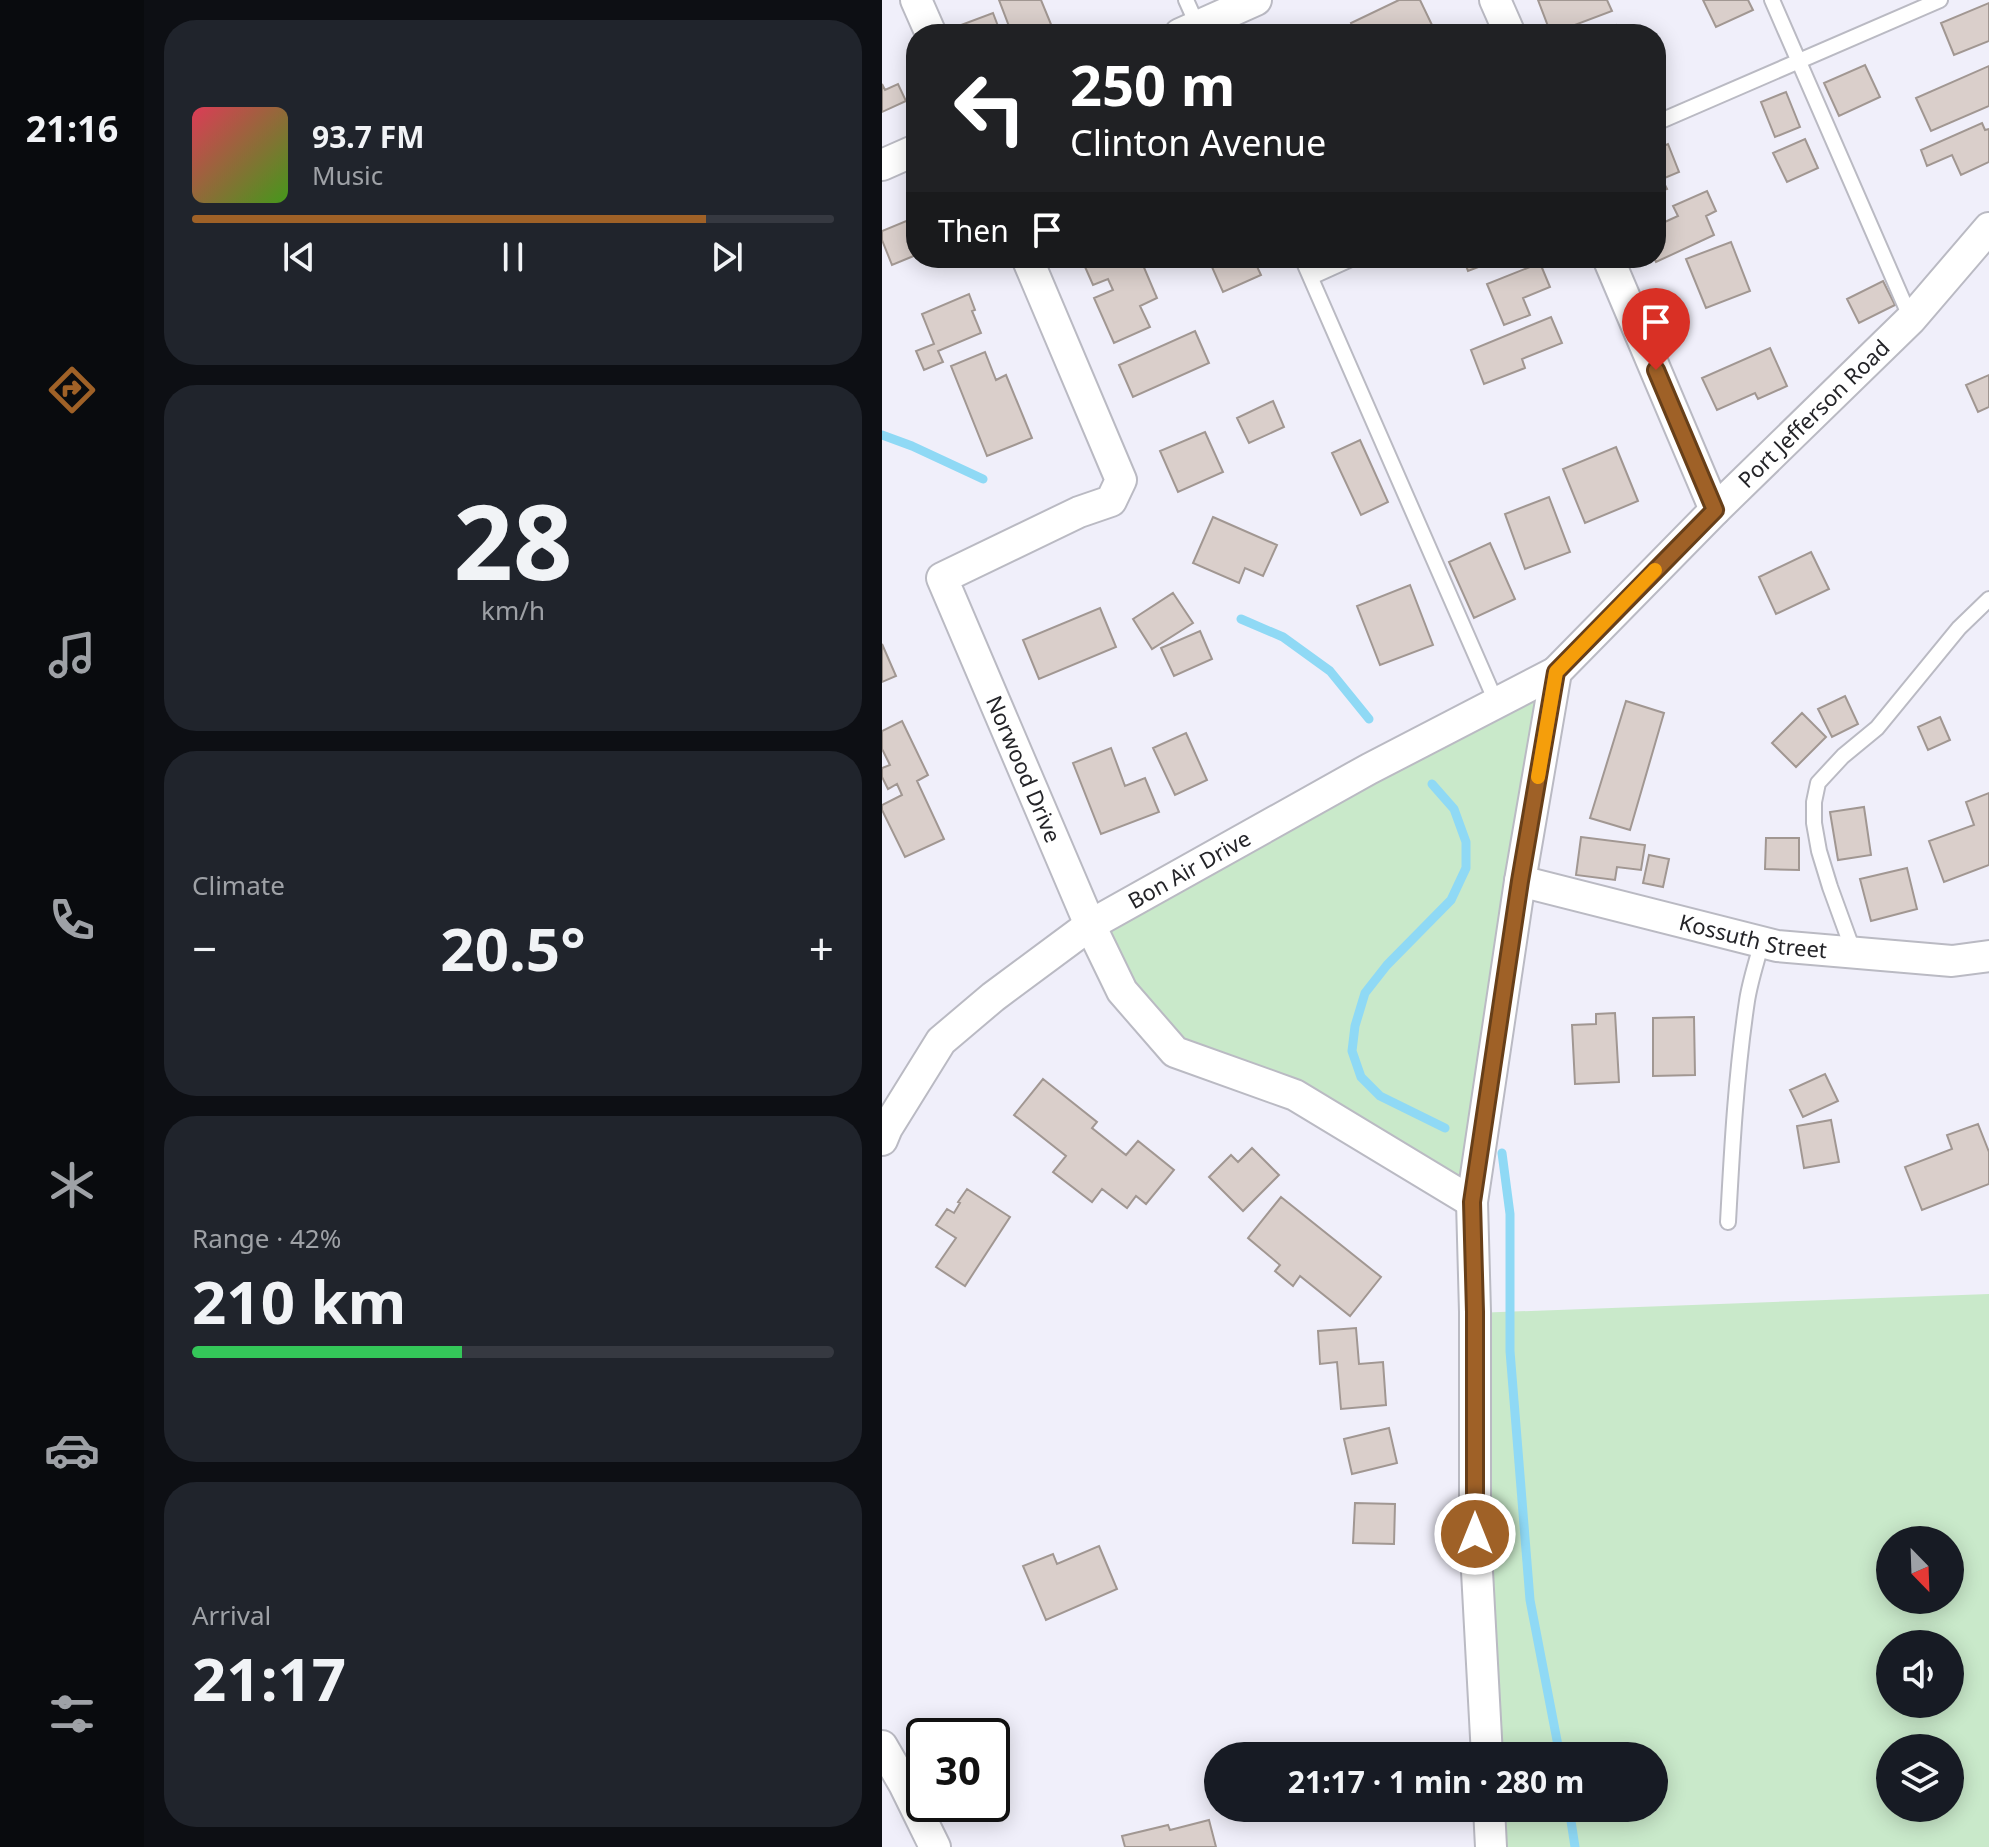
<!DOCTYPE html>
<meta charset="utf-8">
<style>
body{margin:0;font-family:"Noto Sans",sans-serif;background:#20242c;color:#f1f3f6;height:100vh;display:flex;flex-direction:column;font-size:30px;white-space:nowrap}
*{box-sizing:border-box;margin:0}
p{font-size:26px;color:#9ea1a6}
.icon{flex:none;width:44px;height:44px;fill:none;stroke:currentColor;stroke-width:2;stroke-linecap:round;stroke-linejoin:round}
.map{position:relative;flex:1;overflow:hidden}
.side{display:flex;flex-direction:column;gap:20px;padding:20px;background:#0d0f14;width:738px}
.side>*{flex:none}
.guide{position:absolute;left:24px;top:24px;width:760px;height:244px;border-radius:32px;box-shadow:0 4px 20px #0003;background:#202124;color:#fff;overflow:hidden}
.needle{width:52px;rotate:157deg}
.controls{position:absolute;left:994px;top:1526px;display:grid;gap:16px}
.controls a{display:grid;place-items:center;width:88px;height:88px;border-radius:50%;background:#171b24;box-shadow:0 4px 20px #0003;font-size:40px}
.speed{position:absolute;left:24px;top:1718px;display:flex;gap:16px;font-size:40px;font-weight:700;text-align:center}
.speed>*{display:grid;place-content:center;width:104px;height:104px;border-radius:50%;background:#171b24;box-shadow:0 4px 20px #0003;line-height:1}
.speed .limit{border:4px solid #111;border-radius:12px;background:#fff;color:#111}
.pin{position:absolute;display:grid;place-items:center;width:68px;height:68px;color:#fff;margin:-82px -34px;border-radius:50% 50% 50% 0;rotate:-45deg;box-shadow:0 0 8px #0007}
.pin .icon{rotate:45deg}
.me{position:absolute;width:88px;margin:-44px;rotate:0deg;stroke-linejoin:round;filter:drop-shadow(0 0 6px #0008)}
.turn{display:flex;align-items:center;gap:28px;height:168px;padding:0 32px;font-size:36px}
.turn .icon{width:104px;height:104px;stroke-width:2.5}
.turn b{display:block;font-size:56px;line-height:68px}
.then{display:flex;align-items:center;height:76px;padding:0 32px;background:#0003;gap:16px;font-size:30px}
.big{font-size:60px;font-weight:700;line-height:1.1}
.side .widget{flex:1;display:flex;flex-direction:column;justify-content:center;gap:12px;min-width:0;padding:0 28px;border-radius:32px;background:#20242c}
.side .dial{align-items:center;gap:0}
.dial b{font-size:104px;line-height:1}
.song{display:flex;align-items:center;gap:24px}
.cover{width:96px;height:96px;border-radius:12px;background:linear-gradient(135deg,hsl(350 70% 55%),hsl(100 70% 35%))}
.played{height:8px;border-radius:4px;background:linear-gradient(90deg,#9f6127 80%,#363941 80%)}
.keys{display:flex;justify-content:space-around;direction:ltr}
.heat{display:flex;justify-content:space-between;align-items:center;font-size:44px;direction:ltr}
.charge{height:12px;border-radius:6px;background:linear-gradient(90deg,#34c759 42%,#363941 0)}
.trip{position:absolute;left:322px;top:1742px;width:464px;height:80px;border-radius:40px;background:#171b24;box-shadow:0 4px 20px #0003;font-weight:700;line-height:80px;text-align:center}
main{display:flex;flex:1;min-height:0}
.tabs{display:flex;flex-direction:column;width:144px;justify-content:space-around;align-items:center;background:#090b0e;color:#9ea1a6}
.tabs .icon{width:56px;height:56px}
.tabs .on{color:#9f6127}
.tabs b{font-size:36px;color:#f1f3f6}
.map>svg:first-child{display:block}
.green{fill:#c9e9ca;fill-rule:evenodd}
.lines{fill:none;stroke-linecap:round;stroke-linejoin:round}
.stream{stroke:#8fd9f5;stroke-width:9}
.building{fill:#dacfcb;stroke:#a19792;stroke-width:2}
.service-casing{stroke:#babac3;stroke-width:18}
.minor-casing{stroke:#babac3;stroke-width:34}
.service{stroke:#fff;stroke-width:14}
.minor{stroke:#fff;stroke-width:30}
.route-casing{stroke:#673f19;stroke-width:20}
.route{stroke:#9f6127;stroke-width:14}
.slow{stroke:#f59e0b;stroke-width:14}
.labels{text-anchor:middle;stroke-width:8;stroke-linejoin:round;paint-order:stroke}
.street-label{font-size:22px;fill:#242428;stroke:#fff}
</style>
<main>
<nav class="tabs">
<b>21:16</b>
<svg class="icon on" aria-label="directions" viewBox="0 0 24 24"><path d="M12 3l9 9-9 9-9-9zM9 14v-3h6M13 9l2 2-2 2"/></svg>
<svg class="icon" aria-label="music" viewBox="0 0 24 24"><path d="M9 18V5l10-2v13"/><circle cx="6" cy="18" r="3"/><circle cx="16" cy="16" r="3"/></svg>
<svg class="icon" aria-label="phone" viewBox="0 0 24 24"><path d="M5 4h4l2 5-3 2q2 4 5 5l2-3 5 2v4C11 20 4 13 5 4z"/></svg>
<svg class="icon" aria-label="climate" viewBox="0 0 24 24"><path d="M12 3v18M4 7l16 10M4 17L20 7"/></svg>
<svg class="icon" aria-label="car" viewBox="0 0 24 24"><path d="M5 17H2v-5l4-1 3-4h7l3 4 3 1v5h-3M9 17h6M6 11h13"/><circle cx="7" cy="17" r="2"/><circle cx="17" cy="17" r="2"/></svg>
<svg class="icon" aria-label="filters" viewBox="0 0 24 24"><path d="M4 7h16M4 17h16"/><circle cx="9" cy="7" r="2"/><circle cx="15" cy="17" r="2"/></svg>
</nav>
<section class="side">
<div class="widget">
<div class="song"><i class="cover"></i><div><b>93.7 FM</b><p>Music</p></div></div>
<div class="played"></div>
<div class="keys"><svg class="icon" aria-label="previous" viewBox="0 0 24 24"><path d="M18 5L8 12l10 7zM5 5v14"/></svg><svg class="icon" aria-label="pause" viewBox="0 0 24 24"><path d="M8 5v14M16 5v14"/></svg><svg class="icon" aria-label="next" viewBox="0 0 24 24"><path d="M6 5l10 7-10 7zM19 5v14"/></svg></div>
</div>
<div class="widget dial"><b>28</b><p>km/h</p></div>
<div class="widget"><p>Climate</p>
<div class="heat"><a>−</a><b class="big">20.5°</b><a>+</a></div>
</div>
<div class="widget"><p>Range · 42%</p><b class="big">210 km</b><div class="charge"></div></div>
<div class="widget"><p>Arrival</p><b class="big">21:17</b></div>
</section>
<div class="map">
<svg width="1107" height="1847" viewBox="0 0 1107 1847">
<rect width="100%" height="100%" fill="#f0effa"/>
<path class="green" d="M674 672 590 1202 523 1160 293 1052 208 925Z
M1107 1294V1847H609L607 1808H772V1756H605L593 1313ZM1008 1540H1068V1600H1008ZM1008 1644H1068V1704H1008ZM1008 1748H1068V1808H1008Z"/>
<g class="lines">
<path class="stream" d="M0 435 30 446 101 479
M359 619 401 637 448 671 487 719
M550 784 572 809 584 842V868L569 900 505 965 483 993 473 1026 470 1051 479 1077 498 1096 563 1128
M620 1153 628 1214V1351L648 1600 678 1756
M687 1808 693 1847"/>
</g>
<path class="building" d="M117 0H159L173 34H130Z
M517 0H538L550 25 530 34H474L469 23Z
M656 0H725L730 11 669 34Z
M821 0H866L871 10 834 27Z
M1107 3V41L1072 55 1059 23Z
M111 13 119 34H65L63 31Z
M734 25 738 34H715Z
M983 65 998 97 957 116 942 83Z
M1107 66V106L1049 131 1034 98Z
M0 84 3 90 16 84 24 101 0 112Z
M904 92 918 127 893 137 879 102Z
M1100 123 1103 130 1107 129V162L1079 175 1070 155 1045 166 1039 150Z
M923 139 936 168 905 182 891 153Z
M786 144 797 172 780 179 785 189 774 193V149Z
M825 191 834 211 824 216 832 235 774 262 772 258H774V226L796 216 791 206Z
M34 217V255L10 265 0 240V231Z
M849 242 868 291 824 308 804 259Z
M206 258H258L275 298 258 306 268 327 232 343 212 298 231 290 226 279 211 285 200 260Z
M326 258H371L379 275 341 292Z
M581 258H620L586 271Z
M658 263 668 287 641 298 648 315 622 325 605 284Z
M1001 281 1013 305 977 323 965 299Z
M87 294 93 310 90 311 99 333 56 351 61 362 42 370 34 351 52 344 40 314Z
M669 317 680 343 640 359 643 368 602 384 589 350Z
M313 331 327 363 251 397 237 365Z
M888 348 905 386 876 399 873 393 835 410 820 378Z
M103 352 114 380 124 375 150 438 105 456 69 366Z
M1107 375V407L1096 412 1084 385Z
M391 401 402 427 367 443 355 418Z
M323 432 341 472 296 492 278 451Z
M478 440 506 502 479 515 450 453Z
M734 447 756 501 703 523 681 469Z
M667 497 688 552 643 569 623 514Z
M331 517 395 545 381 576 363 568 357 583 311 563Z
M608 543 633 599 592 618 567 562Z
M929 552 947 589 894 614 877 577Z
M528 585 551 645 498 665 475 606Z
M291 593 311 623 270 649 251 619Z
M218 608 234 647 157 679 141 640Z
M318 631 330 659 292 676 279 648Z
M0 644 14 676 0 682Z
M963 696 976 724 950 737 936 709Z
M744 701 782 713 748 830 708 818Z
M920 713 944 737 914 767 890 743Z
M1058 717 1068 740 1046 750 1036 727Z
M20 721 46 775 35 781 62 839 23 857 0 810V805L20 795 15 784 6 789 0 777V768L8 765 0 749V731Z
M304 733 325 780 293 795 271 748Z
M229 748 243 786 263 778 277 812 219 834 191 763Z
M1107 793V865L1062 882 1047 841 1092 825 1084 802Z
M982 807 989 855 956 860 948 812Z
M699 837 763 845 759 870 735 867 733 880 694 875Z
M884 838H917V870L883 869Z
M767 855 787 859 781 887 761 883Z
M1025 868 1035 909 989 921 978 879Z
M733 1013 737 1082 693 1084 690 1025 714 1024V1014Z
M812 1017 813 1075 771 1076V1018Z
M943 1074 956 1101 921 1117 908 1090Z
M161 1079 215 1122 210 1128 244 1155 256 1141 292 1170 264 1204 254 1196 245 1208 220 1189 210 1202 171 1172 184 1156 132 1115Z
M949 1120 957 1162 922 1168 915 1126Z
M1096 1124 1107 1152V1184L1040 1210 1023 1167 1070 1149 1065 1135Z
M370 1148 397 1175 361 1211 327 1177 349 1155 356 1162Z
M85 1189 128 1217 83 1286 54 1267 74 1238 54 1225 65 1209 72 1213 78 1203 76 1202Z
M399 1197 499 1277 468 1316 418 1276 411 1286 393 1271 398 1265 366 1238Z
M474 1328 477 1364 501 1362 504 1405 459 1409 455 1362 438 1364 436 1331Z
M507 1428 515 1463 470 1474 462 1439Z
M473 1503 513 1504 512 1544 471 1543Z
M217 1546 235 1589 164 1620 141 1566 171 1554 175 1564Z
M327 1820 334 1847H243L240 1836 286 1825 288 1830Z"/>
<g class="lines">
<g class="service-casing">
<path id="service" d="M304 0 317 29
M890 0 1029 319
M774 123 1058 0
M420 258 615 704
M429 277 471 258
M972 953 948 887 937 851 932 823V802L936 783 961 756 995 728 1077 628 1107 599
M846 1222C850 1148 854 1074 865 1001 868 981 875 961 880 941"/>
</g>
<g class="minor-casing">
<g id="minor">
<path d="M34 0 49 34"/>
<path d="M613 0 628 34"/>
<path d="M298 34 374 0"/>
<path d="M0 165 34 150"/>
<path id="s1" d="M145 258 239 480 229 501 197 512 60 578 208 925 240 991 293 1052 413 1095 590 1202"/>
<path d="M726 258 833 510"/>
<path id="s2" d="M638 881 895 946 1070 961 1107 956"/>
<path id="s3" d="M0 1140 5 1128 59 1041 111 997 208 925 487 769 674 672"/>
<path d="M0 1746 22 1784 53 1847"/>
<path id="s4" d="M605 1756 593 1534V1312L590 1202 638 881 674 672 833 510 1029 319 1107 228"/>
<path d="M607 1808 609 1847"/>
</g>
</g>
<use href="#service" class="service"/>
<use href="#minor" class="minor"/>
</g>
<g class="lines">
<g class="route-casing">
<path id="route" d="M593 1534V1312L590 1202 638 881 674 672 833 510 774 370"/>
</g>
<use href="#route" class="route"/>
<path class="slow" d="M656 777 674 672 773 570"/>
</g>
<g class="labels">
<g class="street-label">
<text dy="8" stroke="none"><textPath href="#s4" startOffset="1456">Port Jefferson Road</textPath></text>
<text dy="8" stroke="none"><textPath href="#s1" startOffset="658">Norwood Drive</textPath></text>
<text dy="8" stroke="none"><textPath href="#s3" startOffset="418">Bon Air Drive</textPath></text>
<text dy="8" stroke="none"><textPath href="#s2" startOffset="240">Kossuth Street</textPath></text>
</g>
</g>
</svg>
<div class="controls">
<a><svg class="needle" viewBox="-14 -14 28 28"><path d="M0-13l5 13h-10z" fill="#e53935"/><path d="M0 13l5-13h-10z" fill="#9ea1a6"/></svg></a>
<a><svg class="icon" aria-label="sound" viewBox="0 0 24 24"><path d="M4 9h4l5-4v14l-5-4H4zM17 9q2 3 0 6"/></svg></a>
<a><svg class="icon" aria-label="layers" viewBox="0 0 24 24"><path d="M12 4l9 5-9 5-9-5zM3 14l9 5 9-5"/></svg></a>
</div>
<div class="speed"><div class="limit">30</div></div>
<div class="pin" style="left:774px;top:370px;background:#d93025"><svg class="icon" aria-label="arrive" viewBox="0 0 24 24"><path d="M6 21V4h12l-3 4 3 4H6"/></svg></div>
<svg class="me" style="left:593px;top:1534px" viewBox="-20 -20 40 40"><circle r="17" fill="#9f6127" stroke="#fff" stroke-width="3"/><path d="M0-11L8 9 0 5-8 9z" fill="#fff"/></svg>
<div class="trip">21:17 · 1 min · 280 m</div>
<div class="guide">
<div class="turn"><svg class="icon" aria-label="left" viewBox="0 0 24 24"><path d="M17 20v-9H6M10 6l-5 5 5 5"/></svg><div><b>250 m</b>Clinton Avenue</div></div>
<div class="then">Then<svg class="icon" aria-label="arrive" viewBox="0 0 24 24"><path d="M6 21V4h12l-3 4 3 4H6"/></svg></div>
</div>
</div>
</main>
